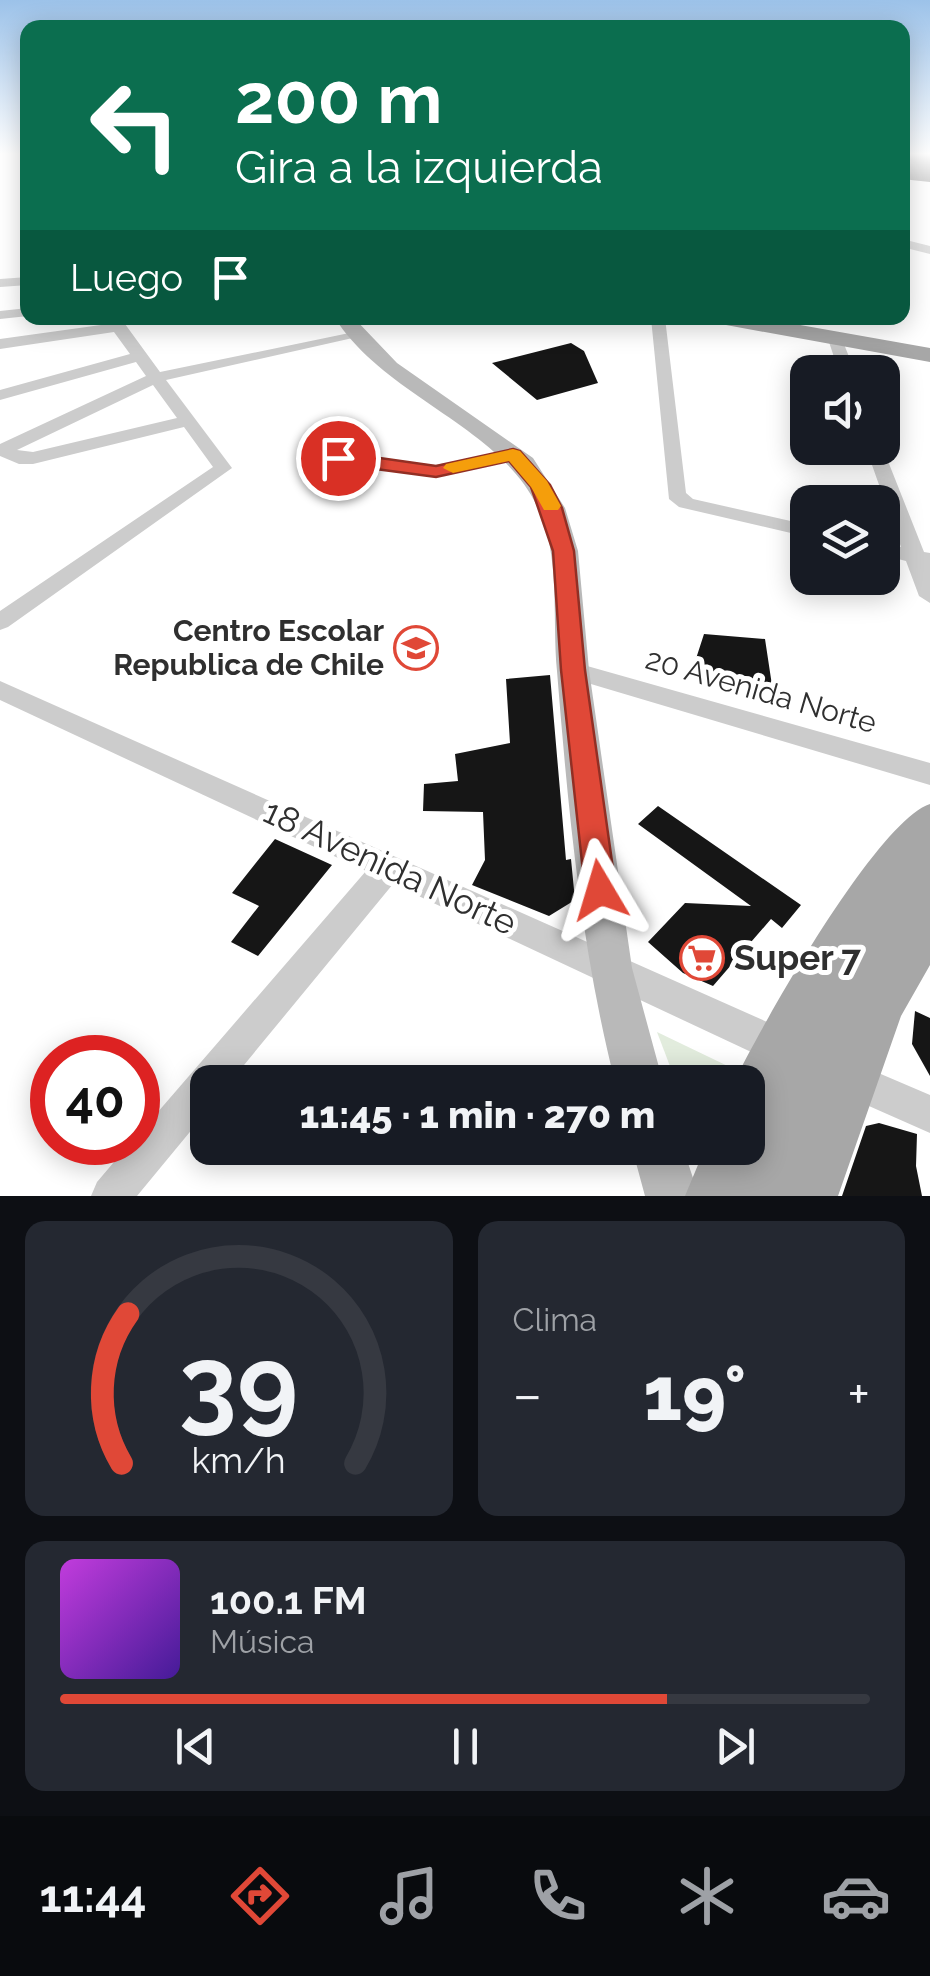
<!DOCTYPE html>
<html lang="es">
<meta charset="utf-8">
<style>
body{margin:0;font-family:Raleway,sans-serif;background:#242831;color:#f1f3f6;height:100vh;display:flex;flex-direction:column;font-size:38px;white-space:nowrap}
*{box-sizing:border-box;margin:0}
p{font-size:32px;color:#9ea1a6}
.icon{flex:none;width:55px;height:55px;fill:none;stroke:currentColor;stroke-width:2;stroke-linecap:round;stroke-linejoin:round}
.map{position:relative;height:1196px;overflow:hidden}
.details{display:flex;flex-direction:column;gap:25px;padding:25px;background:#0d0f14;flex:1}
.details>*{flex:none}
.banner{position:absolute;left:20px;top:20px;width:890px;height:305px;border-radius:20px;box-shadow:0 5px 25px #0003;background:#0b6e4f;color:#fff;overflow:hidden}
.fabs{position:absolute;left:790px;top:355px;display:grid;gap:20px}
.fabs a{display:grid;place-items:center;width:110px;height:110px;border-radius:20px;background:#171b24;box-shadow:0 5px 25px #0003;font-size:50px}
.speed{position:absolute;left:30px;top:1035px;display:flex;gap:20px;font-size:50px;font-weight:700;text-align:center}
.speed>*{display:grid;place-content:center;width:130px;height:130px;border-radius:50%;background:#171b24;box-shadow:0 5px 25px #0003;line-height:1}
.speed .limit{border:15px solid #d22;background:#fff;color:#111}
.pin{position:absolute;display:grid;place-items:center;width:85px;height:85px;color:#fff;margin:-42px;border:5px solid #fff;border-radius:50%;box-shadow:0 2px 10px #0007}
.me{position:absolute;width:110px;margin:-55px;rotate:353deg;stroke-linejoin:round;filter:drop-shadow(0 0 8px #0008)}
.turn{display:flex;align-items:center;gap:35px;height:210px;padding:0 50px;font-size:45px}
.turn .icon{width:130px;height:130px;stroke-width:2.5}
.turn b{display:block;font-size:70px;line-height:85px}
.then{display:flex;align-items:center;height:95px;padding:0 50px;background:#0003;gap:20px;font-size:38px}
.big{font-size:75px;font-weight:800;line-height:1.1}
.details .card{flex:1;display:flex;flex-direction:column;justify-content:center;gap:15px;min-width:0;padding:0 35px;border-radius:20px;background:#242831}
.details .dial{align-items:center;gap:0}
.dial svg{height:260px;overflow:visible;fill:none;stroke:#363941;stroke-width:7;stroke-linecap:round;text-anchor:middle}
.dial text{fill:#f1f3f6;stroke:none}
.song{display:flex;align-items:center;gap:30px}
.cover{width:120px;height:120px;border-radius:15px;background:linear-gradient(135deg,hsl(290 70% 55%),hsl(260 70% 35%))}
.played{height:10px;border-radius:5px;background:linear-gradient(90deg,#e04837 75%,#363941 75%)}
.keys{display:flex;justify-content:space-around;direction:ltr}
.heat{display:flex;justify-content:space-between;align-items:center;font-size:55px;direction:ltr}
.details .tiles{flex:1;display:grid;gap:25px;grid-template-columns:1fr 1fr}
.card:last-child{grid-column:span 2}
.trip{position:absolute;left:190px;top:1065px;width:575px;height:100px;border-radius:20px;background:#171b24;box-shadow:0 5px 25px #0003;font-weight:800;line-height:100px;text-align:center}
.tabs{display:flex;height:160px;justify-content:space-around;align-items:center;background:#090b0e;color:#9ea1a6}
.tabs .icon{width:70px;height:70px}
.tabs .active{color:#e04837}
.tabs b{font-size:45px;color:#f1f3f6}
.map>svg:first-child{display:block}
.green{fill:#e2ecdd}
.building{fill:#161616}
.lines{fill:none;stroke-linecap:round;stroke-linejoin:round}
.street{fill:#ccc;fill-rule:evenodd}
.secondary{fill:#b9b9b9;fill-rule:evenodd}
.primary{fill:#a7a7a7;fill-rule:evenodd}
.route{fill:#e04837;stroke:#922f24;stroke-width:2.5}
.slow{fill:#f59e0b}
.labels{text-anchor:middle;stroke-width:10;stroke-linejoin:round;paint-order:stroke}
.poi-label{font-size:30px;font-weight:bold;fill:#2f2f2f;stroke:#fff;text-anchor:end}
.street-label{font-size:30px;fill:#2f2f2f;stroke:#fff}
.near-street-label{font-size:35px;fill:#2f2f2f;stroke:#fff}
.near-poi-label{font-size:35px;font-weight:bold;fill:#2f2f2f;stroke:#fff;text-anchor:start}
</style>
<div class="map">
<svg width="930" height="1196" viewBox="0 0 930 1196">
<rect width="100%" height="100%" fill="#fff"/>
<path class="green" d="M657 1032 736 1070 730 1082H676Z"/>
<path class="building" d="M902 153H930V182L902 179Z
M571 343 584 351 598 383 537 400 492 363Z
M704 634 765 639 773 692 692 671Z
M550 675 566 860 571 859 575 900 549 916 472 885 485 860 483 812 423 811 424 784 458 781 455 754 510 743 506 679Z
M658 806 801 905 782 928 771 919 713 986 683 973 648 942 685 903 751 906 638 824Z
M275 839 332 865 258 956 231 942 259 906 232 893Z
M915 1011 930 1018V1076L912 1044Z
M879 1123 917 1134 916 1166 922 1196H842L866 1126Z"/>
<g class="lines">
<path class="street" d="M902 239 930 246V254L902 247Z
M28 277V285L0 287V279Z
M28 308V316L0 319V311Z
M104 318H118L125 324 160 372 359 331 366 335 166 380 232 468 8 627 0 630V611L213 467 184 427 33 464H19L0 456V444L146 376 136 362 0 400V390L130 354 114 332 0 349V339L108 324ZM153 385 177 418 33 452 17 450Z
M651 318H665L686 493 693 499 808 525V537L679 507 669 499Z
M830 336 842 339 855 372H839L828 339Z
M882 446 924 552 930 553V603L919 596 906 561 882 555V543L901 547 866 448Z
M513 450 522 455 519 459 435 477 338 464 329 458 338 452 435 465Z
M573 662 930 763V785L564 676 561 670 564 664Z
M0 681 792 1033 797 1046 792 1059 779 1064 766 1059 393 884 230 1082H208V1110L137 1196H91L97 1182 131 1142H138V1135L366 871 0 700Z
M848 1060 930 1095V1133L835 1091 830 1078 835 1065Z"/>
<path class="secondary" d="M335 318H354L397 363 533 458 565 508 578 551 589 670 632 968 663 1082H615C581 948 568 809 557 671 552 618 561 554 537 506 499 426 384 396 335 318Z
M632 1148H683L699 1196H645Z"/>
<path class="primary" d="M715 318H761L930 348V362L726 325Z
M930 804V965L901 1016 838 1196H685L705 1148H748V1082H734C761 1026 877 821 930 804Z"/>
</g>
<linearGradient id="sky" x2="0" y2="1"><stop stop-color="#9cc2e9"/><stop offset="0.48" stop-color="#fff"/><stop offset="1" stop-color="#fff" stop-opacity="0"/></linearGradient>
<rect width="930" height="321" fill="url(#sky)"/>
<path class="route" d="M513 449 520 451 550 485 562 508 574 551 585 670 616 890 612 900 600 904 589 900 585 890 561 670 553 551 531 487 509 461 436 477 338 464 329 458 338 452 436 466Z"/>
<path class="slow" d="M513 449 520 451 547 481 561 506 558 510H544L531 487 509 461 453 473 443 468 446 464Z"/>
<defs>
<g id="school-ring" transform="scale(2.25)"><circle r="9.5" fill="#fff" stroke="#e04837" stroke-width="1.5"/><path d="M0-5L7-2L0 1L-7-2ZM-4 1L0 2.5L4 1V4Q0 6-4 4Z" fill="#e04837"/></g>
<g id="supermarket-ring" transform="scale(2.25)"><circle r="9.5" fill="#fff" stroke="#e04837" stroke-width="1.5"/><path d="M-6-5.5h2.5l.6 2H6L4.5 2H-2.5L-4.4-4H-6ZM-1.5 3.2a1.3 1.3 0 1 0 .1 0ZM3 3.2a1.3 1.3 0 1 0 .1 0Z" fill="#e04837"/></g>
</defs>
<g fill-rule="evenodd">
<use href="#school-ring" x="416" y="648"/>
<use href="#supermarket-ring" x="702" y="958"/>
</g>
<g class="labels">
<g class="poi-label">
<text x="384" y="641">Centro Escolar<tspan x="384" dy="34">Republica de Chile</tspan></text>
</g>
<g class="street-label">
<text transform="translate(761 691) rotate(16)" y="10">20 Avenida Norte</text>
</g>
<g class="near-street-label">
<text transform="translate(390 867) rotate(25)" y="12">18 Avenida Norte</text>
</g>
<g class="near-poi-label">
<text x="734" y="970">Super 7</text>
</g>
</g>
</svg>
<div class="fabs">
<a><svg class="icon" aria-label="sound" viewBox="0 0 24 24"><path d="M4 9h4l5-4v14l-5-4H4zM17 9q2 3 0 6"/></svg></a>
<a><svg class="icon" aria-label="layers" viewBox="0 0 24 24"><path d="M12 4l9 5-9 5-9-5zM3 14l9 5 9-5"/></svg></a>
</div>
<div class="speed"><div class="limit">40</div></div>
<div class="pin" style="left:338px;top:458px;background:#d93025"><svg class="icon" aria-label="arrive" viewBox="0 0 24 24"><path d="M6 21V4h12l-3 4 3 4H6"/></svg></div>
<svg class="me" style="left:600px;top:890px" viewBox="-20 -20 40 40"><path d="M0-17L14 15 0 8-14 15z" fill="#e04837" stroke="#fff" stroke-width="4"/></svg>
<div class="trip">11:45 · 1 min · 270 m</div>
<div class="banner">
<div class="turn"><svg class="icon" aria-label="left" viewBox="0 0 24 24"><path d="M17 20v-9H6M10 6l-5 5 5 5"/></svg><div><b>200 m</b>Gira a la izquierda</div></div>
<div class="then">Luego<svg class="icon" aria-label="arrive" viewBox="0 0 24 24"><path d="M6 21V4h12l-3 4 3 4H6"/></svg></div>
</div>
</div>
<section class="details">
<div class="tiles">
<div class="card dial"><svg viewBox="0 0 100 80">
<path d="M14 69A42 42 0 1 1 86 69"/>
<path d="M14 69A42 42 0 0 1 16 23" stroke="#e04837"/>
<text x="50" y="56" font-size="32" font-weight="700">39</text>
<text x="50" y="72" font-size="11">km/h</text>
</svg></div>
<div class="card"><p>Clima</p>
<div class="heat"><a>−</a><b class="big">19°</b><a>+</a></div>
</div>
<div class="card">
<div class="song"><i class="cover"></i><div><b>100.1 FM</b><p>Música</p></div></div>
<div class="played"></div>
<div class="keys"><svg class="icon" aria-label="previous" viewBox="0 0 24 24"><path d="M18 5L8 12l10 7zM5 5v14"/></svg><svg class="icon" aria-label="pause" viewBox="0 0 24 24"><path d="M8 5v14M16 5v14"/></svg><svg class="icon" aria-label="next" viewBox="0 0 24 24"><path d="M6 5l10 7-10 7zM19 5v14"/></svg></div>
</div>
</div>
</section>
<nav class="tabs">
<b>11:44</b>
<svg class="icon active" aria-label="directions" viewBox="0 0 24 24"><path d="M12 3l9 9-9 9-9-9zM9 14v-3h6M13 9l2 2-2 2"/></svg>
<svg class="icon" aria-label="music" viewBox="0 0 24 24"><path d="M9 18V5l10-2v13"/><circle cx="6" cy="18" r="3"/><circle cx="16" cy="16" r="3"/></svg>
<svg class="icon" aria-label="phone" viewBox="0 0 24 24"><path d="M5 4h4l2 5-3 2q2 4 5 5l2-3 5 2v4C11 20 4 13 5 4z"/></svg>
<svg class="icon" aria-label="climate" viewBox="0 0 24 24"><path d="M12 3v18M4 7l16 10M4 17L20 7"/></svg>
<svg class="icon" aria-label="car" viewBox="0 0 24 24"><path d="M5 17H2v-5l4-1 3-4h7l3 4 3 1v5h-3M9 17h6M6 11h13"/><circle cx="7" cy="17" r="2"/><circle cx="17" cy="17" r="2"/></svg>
</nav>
